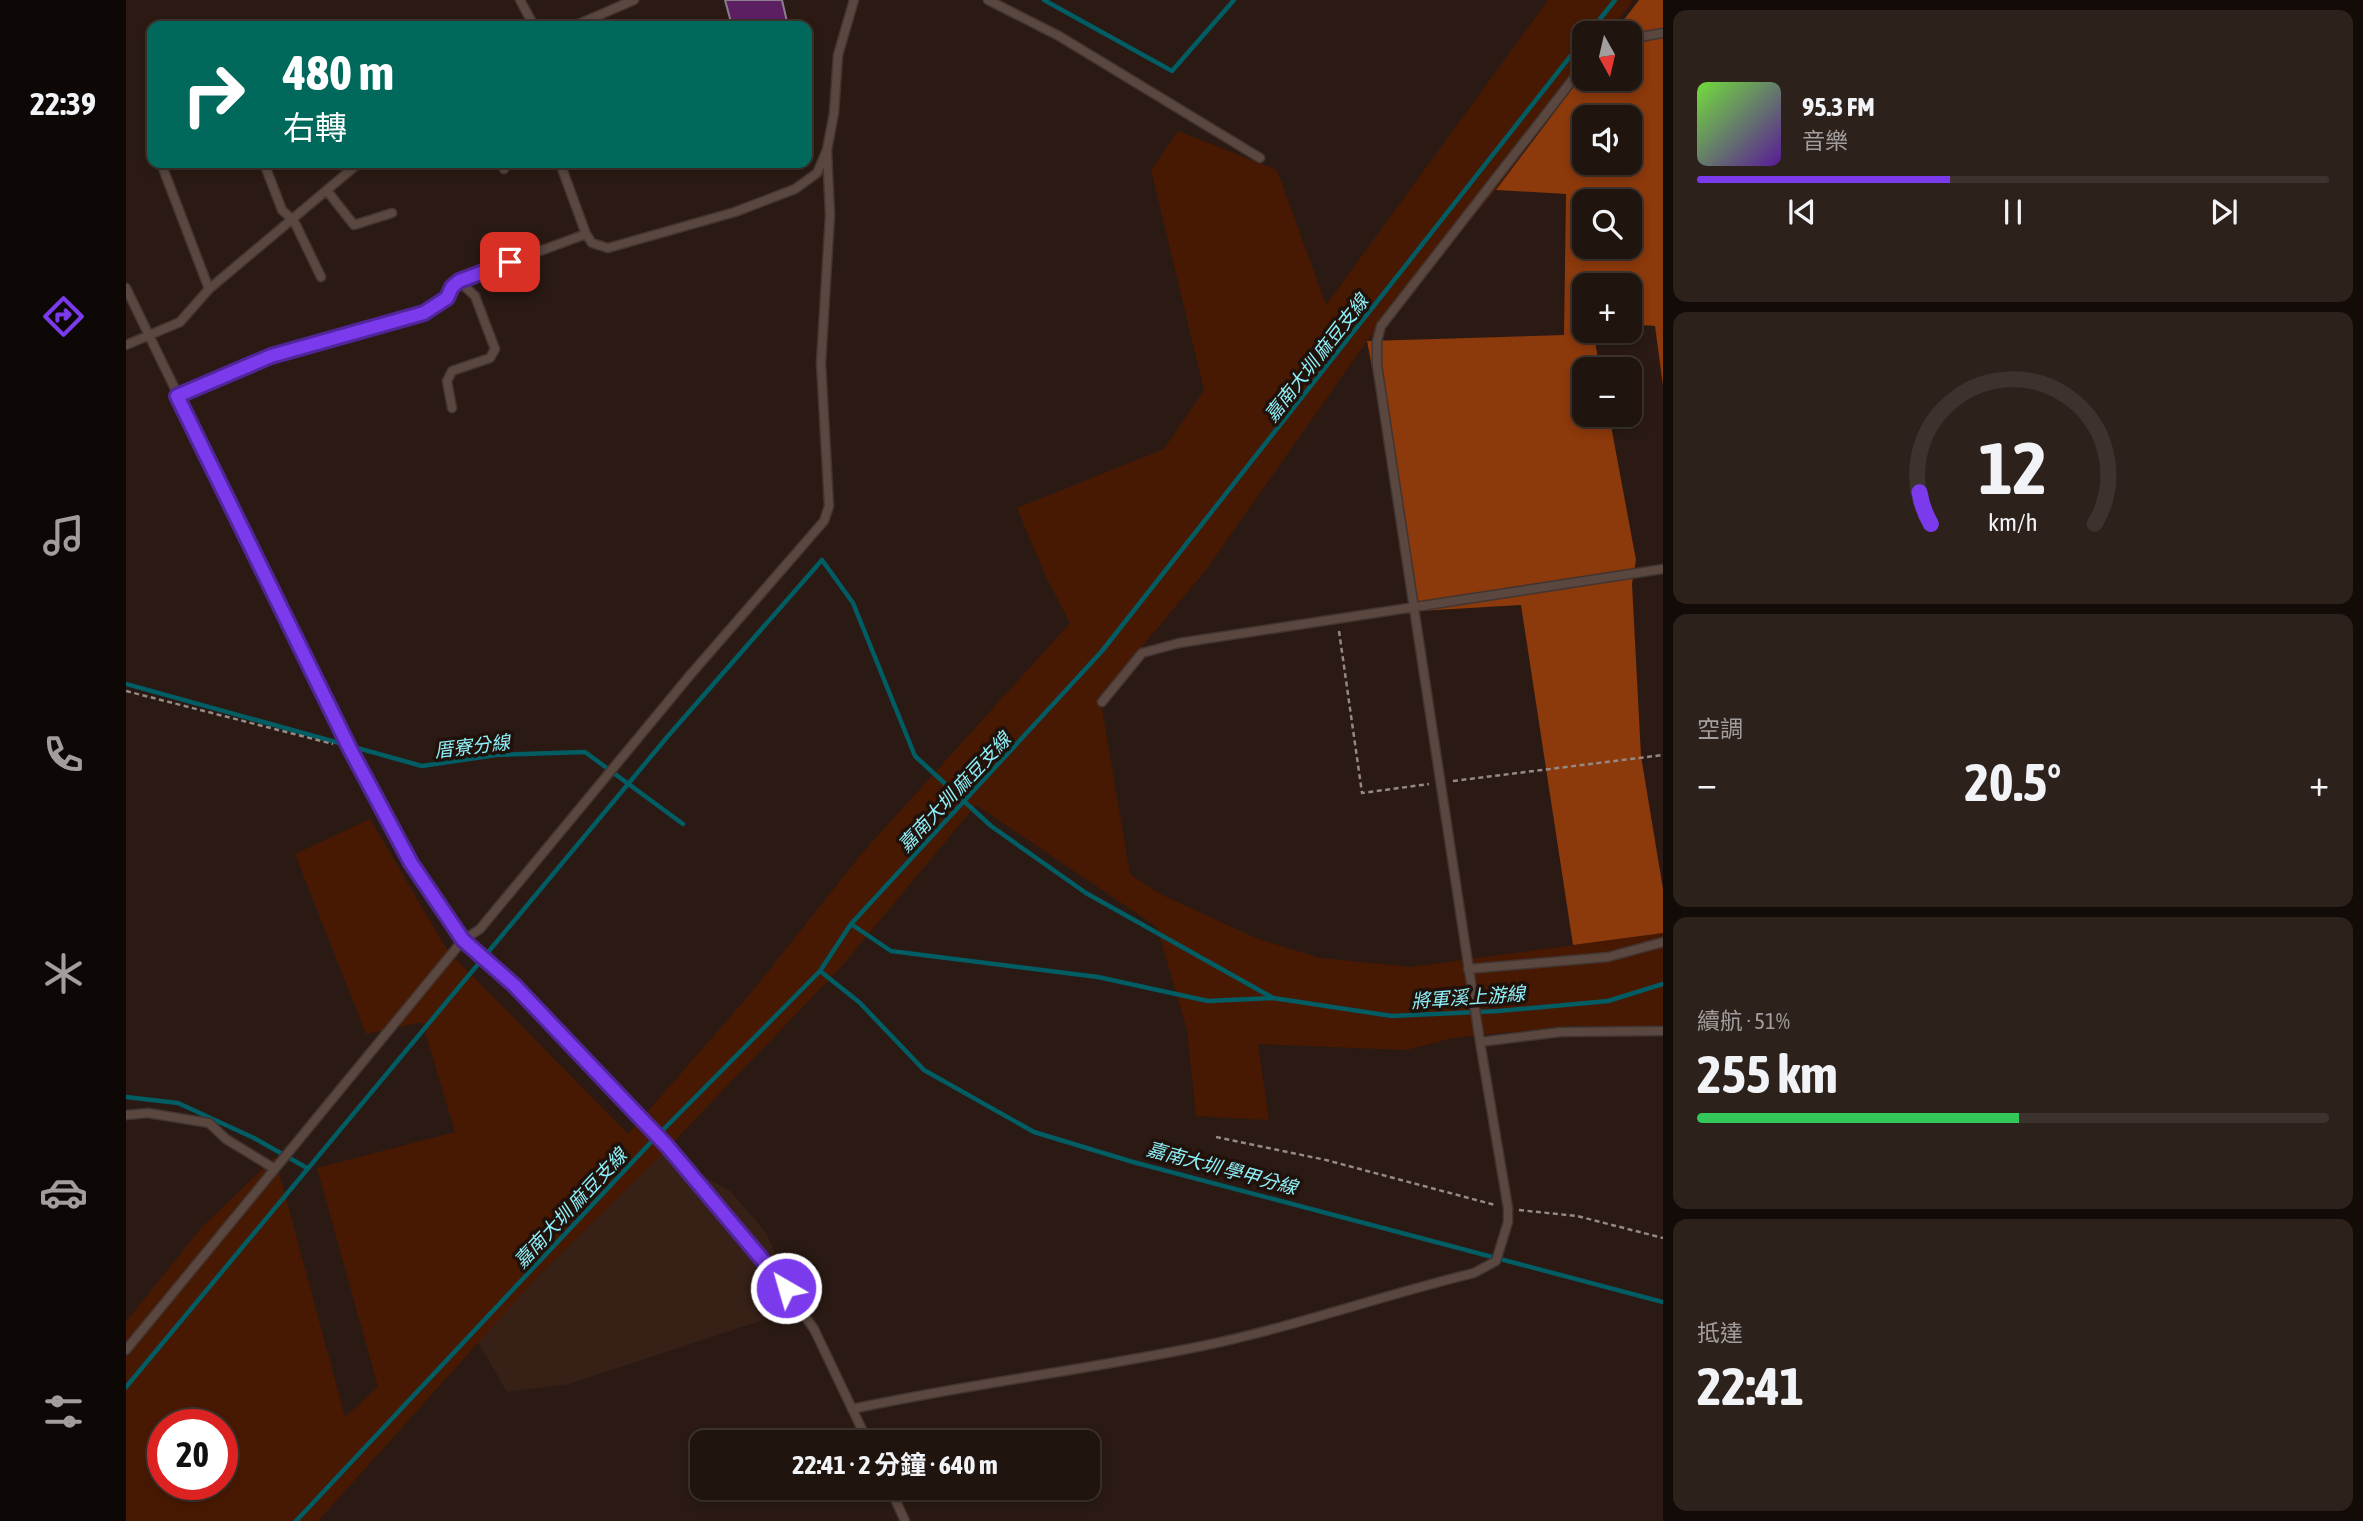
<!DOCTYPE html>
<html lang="zh-TW">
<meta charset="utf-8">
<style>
body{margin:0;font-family:"Asap Condensed","Noto Sans TC",sans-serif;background:#2d211c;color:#f1f3f6;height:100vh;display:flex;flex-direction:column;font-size:26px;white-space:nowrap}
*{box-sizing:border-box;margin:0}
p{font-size:23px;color:#a29e9e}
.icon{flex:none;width:38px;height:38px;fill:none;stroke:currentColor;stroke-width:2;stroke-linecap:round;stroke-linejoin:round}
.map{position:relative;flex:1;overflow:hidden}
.drawer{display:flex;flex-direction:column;gap:10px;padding:10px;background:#120b08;width:700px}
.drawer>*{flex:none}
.guide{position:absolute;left:21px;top:21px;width:665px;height:147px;border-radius:14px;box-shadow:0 4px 10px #0003,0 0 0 2px #3d332e;background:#00695c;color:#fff;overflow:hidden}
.needle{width:46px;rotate:172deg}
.tools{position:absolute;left:1446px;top:21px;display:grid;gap:14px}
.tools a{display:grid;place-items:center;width:70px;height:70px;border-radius:14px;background:#20140e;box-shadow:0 4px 10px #0003,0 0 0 2px #3d332e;font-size:35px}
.speed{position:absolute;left:21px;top:1409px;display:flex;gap:14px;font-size:35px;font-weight:700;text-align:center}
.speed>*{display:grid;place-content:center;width:91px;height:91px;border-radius:50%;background:#20140e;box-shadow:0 4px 10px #0003,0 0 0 2px #3d332e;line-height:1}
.speed .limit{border:10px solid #d22;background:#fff;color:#111}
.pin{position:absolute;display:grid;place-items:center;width:60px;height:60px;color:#fff;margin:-30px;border-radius:14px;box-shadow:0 4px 10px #0006}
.me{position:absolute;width:77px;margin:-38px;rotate:322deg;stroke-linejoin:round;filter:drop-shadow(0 0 5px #0008)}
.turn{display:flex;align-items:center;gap:24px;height:147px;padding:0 21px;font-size:32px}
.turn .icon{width:91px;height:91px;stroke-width:2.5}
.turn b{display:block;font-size:49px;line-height:60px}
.big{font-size:52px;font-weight:700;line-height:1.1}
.drawer .card{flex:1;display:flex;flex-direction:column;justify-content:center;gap:10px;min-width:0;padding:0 24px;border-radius:14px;background:#2d211c}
.drawer .dial{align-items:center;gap:0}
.dial svg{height:182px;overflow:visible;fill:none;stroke:#3d332e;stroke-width:7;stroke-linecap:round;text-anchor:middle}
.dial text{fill:#f1f3f6;stroke:none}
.song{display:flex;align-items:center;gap:21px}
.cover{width:84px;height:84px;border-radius:10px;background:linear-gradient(135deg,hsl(100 70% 55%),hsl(270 70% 35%))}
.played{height:7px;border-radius:4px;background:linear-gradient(90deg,#7c3aed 40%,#3d332e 40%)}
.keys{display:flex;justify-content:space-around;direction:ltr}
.heat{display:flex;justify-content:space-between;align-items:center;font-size:38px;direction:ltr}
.charge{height:10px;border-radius:5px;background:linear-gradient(90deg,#34c759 51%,#3d332e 0)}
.trip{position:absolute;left:564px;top:1430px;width:410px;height:70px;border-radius:14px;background:#20140e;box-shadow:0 4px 10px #0003,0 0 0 2px #3d332e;font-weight:700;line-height:70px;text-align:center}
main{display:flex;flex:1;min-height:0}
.tabs{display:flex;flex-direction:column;width:126px;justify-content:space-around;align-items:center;background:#0d0806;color:#a29e9e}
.tabs .icon{width:49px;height:49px}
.tabs .active{color:#7c3aed}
.tabs b{font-size:32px;color:#f1f3f6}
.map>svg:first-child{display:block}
.built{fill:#372117}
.green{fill:#481902;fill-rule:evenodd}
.forest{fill:#8c390b;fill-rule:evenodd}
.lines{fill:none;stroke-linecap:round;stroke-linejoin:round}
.stream{stroke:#005d64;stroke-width:4.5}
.building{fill:#5b1f62;stroke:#8b7d8d;stroke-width:2}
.lane-casing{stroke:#413431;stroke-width:11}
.path{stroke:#968882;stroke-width:2.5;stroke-dasharray:5 3.5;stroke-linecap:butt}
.lane{stroke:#5a473f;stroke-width:8}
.route-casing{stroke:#51269a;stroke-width:18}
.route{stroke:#7c3aed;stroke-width:12}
.labels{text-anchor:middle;stroke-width:7;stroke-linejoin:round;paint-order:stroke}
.water-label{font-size:19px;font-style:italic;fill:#8ef0fa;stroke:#20110a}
</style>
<main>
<nav class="tabs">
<b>22:39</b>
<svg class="icon active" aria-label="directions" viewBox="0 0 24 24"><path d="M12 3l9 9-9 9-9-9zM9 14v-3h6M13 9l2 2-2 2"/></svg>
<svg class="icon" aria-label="music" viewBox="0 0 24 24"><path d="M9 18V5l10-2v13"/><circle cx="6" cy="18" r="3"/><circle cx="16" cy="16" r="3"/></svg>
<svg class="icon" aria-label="phone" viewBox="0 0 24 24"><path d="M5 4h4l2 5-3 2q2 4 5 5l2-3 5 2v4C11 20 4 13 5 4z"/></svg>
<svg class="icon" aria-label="climate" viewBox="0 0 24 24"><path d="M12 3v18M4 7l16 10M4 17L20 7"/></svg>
<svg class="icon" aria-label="car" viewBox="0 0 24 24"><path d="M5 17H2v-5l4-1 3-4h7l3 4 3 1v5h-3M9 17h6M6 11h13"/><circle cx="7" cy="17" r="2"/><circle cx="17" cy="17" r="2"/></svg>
<svg class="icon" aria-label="filters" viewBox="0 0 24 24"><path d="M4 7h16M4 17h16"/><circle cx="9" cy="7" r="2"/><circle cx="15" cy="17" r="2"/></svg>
</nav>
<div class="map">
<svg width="1537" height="1521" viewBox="0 0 1537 1521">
<rect width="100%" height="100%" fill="#2a1a13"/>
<path class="built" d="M536 1153 604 1191 639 1231 674 1308 443 1384 381 1392 352 1342 412 1276Z"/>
<path class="green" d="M1422 0H1507L1483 33H1458V69L1370 190 1241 341 1079 571 974 697 1004 874 1034 894 1130 938 1194 958 1284 967 1537 933V1026H1444L1327 1038 1280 1050 1132 1044 1143 1120 1070 1116 1061 1030 1031 927 850 805 715 967 532 1158 412 1276 192 1521H0V1322L76 1227 149 1157 219 1417 252 1387 191 1168 329 1132 296 1022 240 1034 169 854 244 819 322 951 502 1134 624 994 737 852 944 623 920 577 891 508 1038 449 1078 390 1025 170 1052 131 1151 170 1200 305ZM37 1424H96V1484H37Z"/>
<path class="forest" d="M1513 0H1537V386L1529 326 1503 324V285H1458V331H1467L1474 369H1458V415H1483L1510 560 1506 584 1515 756 1537 889V933L1447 945 1395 605 1293 611 1241 341 1438 335 1440 194 1370 190 1458 73V79H1503V33H1488ZM1458 117H1503V163H1458ZM1458 201H1503V247H1458Z"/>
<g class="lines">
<path class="stream" d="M918 0 1046 71 1108 0
M1463 33 1489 0
M0 684 296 766 370 755 459 752 557 824
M725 924 765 951 972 977 1082 1001 1147 998 1266 1016 1372 1011 1482 1001 1537 984
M694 971 733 1002 798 1070 908 1132 1007 1162 1537 1302
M0 1097 52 1103 128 1138 181 1168
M0 1387 542 736 696 560 727 603 789 756 865 826 960 893 1147 998
M170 1521 528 1139 694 971 725 924 976 651 1458 39"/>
</g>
<path class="building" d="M599 0H656L662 26H606Z"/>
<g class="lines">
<g class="lane-casing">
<path id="lane" d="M394 0 408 26
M862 0 933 36 1134 158
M448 26 508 0
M1503 39 1537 33
M35 163 83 289
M138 163 156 210 168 221 195 277
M376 163 378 169
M434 163 460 234 466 243 482 248 609 212 669 189 691 173 701 150 708 113 712 55 728 0
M202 192 228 225 266 213
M333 281 460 234
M0 288 224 749 284 863 337 940 388 985 541 1146 645 1268 688 1329 742 1442
M0 345 54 322 83 289 233 163
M51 396 145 356 298 313 321 298 326 287 333 281 349 296 369 349 364 358 326 371 321 381 326 408
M976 702 1016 653 1053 643 1537 569
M1342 969 1482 957 1537 942
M1354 1042 1251 365V341L1255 326 1458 65
M0 1115 22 1113 83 1123 100 1139 149 1169
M0 1350 337 940 354 929 565 674 698 521 703 506 695 363 704 215 701 150
M726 1409C842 1384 960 1370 1076 1346 1168 1327 1257 1295 1348 1273L1370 1261 1382 1222V1208L1354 1042 1435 1032 1537 1031
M764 1488 779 1521"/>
</g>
<path class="path" d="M1213 631 1236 793 1303 784
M0 691 207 744
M1327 781 1537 755
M1090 1137 1200 1160 1369 1205
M1393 1210 1451 1216 1537 1238"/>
<use href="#lane" class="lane"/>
</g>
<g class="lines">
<g class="route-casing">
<path id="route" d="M384 262 333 281 326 287 321 298 298 313 145 356 51 396 224 749 285 863 337 940 388 985 541 1146 660 1288"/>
</g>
<use href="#route" class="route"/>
</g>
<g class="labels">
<g class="water-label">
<text transform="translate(1190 358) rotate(-52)" y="7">嘉南大圳 麻豆支線</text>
<text transform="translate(346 746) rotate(-7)" y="7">厝寮分線</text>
<text transform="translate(828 792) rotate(-47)" y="7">嘉南大圳 麻豆支線</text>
<text transform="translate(1342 997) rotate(-4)" y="7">將軍溪上游線</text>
<text transform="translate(1096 1168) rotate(15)" y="7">嘉南大圳 學甲分線</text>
<text transform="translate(444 1208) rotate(-47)" y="7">嘉南大圳 麻豆支線</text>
</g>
</g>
</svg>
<div class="tools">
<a><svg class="needle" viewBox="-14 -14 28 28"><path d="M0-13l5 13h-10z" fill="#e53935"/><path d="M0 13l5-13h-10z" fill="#a29e9e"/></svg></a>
<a><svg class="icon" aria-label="sound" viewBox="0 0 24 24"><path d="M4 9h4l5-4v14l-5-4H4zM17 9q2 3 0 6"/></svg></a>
<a><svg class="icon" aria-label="search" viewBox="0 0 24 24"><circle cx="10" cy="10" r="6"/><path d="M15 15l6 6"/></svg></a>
<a>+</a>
<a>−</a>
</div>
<div class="speed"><div class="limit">20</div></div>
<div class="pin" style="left:384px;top:262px;background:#d93025"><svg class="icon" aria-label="arrive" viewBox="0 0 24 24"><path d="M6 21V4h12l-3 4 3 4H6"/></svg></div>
<svg class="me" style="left:660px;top:1288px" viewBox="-20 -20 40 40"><circle r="17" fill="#7c3aed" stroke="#fff" stroke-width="3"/><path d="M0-11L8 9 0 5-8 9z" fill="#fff"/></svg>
<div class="trip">22:41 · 2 分鐘 · 640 m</div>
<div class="guide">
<div class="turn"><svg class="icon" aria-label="right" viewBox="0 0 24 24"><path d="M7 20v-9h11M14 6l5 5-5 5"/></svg><div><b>480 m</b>右轉</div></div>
</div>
</div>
<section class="drawer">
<div class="card">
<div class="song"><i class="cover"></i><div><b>95.3 FM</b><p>音樂</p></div></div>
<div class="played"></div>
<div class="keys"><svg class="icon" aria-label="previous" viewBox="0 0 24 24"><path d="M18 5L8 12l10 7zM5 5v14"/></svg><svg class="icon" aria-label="pause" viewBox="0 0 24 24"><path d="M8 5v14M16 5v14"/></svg><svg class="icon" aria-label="next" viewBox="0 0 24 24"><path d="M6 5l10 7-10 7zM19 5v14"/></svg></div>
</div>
<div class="card dial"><svg viewBox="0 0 100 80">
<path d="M14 69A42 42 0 1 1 86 69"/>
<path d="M14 69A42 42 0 0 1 9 55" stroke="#7c3aed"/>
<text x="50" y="56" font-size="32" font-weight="700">12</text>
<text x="50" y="72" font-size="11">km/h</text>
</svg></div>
<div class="card"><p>空調</p>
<div class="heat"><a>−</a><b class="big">20.5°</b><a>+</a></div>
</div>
<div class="card"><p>續航 · 51%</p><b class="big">255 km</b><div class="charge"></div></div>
<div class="card"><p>抵達</p><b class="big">22:41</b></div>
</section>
</main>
